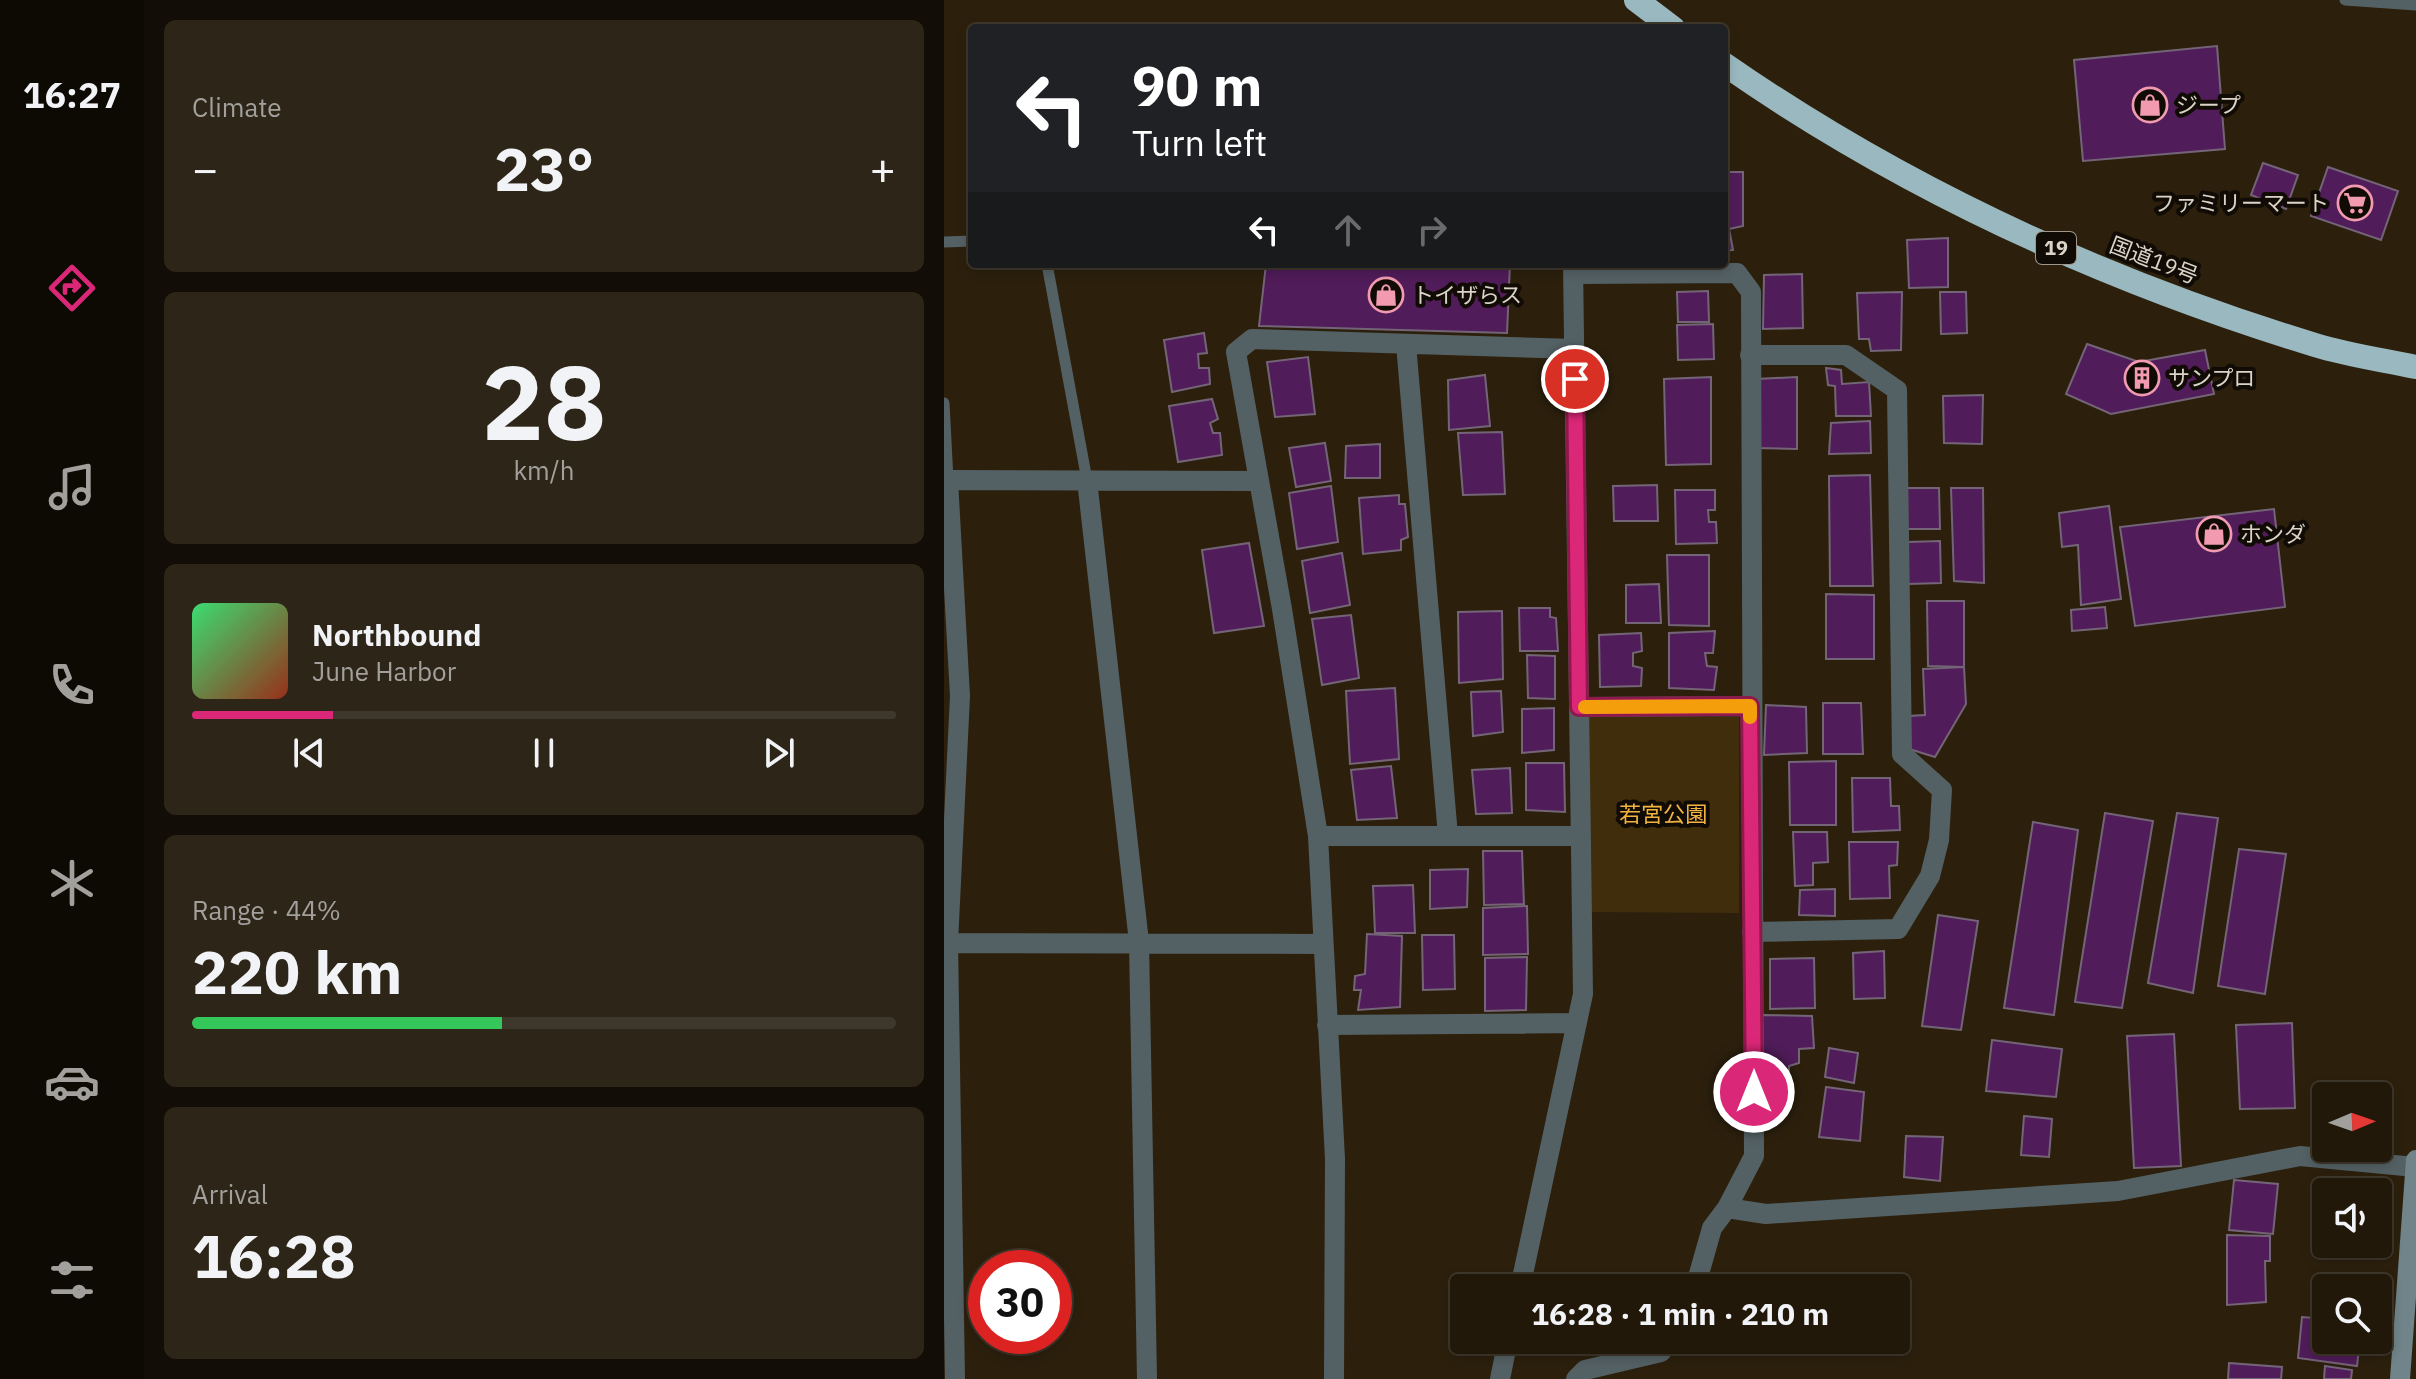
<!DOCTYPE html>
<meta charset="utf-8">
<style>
body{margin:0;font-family:"IBM Plex Sans","Noto Sans JP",sans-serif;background:#2d2518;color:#f1f3f6;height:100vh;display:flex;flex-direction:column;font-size:30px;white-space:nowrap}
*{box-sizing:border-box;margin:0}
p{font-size:26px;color:#a2a09c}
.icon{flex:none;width:44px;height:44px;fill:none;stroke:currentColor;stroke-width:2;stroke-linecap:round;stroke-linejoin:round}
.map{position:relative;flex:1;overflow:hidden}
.side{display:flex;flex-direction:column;gap:20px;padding:20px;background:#120d06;width:800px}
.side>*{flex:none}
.top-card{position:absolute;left:24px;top:24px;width:760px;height:244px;border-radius:8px;box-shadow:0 4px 12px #0003,0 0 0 2px #3e372b;background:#202124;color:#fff;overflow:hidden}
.needle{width:52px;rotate:88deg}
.buttons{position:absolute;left:1368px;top:1082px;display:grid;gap:16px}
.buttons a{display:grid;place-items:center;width:80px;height:80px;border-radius:8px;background:#21180a;box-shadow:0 4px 12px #0003,0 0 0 2px #3e372b;font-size:40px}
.speed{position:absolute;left:24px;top:1250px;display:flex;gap:16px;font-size:40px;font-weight:700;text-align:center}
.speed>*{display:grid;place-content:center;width:104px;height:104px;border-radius:50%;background:#21180a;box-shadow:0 4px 12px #0003,0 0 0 2px #3e372b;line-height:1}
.speed .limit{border:12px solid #d22;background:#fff;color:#111}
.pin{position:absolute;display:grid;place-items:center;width:68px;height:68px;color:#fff;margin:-34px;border:4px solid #fff;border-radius:50%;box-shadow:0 2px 8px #0007}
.me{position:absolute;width:88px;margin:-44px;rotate:0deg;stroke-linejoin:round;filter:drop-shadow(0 0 6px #0008)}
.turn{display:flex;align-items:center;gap:28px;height:168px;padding:0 32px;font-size:36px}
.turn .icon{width:104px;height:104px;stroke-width:2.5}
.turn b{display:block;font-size:56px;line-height:68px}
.lanes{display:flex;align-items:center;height:76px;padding:0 32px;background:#0003;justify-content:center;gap:40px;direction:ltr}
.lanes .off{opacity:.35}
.big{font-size:60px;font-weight:800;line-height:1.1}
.side .tile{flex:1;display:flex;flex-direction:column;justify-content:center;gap:12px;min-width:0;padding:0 28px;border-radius:12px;background:#2d2518}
.side .dial{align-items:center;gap:0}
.dial b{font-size:104px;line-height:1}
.song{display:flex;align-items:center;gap:24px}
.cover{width:96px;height:96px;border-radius:12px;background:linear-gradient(135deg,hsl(140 70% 55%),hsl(10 70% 35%))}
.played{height:8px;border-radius:4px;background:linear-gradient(90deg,#db2777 20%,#3e372b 20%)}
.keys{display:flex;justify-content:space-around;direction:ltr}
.heat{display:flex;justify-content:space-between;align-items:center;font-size:44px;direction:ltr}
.charge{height:12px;border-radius:6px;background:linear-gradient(90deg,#34c759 44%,#3e372b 0)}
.trip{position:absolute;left:506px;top:1274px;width:460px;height:80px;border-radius:8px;background:#21180a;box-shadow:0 4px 12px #0003,0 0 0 2px #3e372b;font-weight:800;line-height:80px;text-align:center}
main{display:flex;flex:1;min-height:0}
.dock{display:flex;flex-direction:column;width:144px;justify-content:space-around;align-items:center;background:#0d0a04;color:#a2a09c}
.dock .icon{width:56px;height:56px}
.dock .on{color:#db2777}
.dock b{font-size:36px;color:#f1f3f6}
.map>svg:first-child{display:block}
.green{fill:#402d0c}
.building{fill:#501c59;stroke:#746477;stroke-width:2}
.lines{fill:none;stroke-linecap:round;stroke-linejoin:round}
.lane{stroke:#546164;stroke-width:11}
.street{stroke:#546164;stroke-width:20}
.secondary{stroke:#708489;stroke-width:20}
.highway{stroke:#99b8bf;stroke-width:24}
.route-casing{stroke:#8e194d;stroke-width:20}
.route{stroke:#db2777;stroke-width:14}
.slow{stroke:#f59e0b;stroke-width:14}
.labels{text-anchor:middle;stroke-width:8;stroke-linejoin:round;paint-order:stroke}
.shield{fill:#100b04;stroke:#9d978c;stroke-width:2}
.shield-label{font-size:20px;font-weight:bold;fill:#dad3c7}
.poi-label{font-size:22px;fill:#dad3c7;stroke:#100b04;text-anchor:start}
.street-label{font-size:22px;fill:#dad3c7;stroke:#100b04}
.park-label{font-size:22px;fill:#f2b342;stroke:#100b04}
</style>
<main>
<nav class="dock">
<b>16:27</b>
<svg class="icon on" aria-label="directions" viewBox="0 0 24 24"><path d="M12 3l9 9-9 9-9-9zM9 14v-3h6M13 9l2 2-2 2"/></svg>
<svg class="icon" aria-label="music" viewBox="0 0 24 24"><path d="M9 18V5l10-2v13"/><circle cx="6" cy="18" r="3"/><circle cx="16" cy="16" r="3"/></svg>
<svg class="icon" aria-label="phone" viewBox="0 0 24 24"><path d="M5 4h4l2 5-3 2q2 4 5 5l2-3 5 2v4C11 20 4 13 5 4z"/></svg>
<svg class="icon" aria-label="climate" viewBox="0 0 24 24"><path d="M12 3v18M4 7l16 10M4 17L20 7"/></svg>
<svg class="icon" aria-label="car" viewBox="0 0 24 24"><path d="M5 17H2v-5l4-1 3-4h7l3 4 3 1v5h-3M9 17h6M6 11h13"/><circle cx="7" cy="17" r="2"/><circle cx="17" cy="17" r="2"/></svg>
<svg class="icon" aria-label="filters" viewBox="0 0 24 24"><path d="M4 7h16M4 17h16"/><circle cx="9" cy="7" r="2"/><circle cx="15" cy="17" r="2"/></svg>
</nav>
<section class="side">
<div class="tile"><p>Climate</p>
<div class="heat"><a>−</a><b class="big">23°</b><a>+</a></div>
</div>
<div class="tile dial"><b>28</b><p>km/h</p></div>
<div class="tile">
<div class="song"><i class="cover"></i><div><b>Northbound</b><p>June Harbor</p></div></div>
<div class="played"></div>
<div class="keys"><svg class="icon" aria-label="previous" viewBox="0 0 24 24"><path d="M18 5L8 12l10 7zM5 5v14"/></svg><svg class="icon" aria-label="pause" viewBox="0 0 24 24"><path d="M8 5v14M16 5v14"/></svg><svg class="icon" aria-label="next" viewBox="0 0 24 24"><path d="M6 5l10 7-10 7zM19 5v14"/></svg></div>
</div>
<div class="tile"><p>Range · 44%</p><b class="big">220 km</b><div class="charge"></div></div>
<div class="tile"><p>Arrival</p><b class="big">16:28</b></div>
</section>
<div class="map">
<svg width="1472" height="1379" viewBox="0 0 1472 1379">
<rect width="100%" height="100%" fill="#2c200d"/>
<path class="green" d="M642 716 795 717V913L645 912Z"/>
<path class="building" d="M1273 46 1281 149 1139 161 1130 60Z
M1319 163 1354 175 1342 209 1307 195Z
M1384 167 1454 191 1437 240 1367 216Z
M780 172H799V226L785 229 789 250 780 251Z
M1004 238V287L965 288 963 240Z
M322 264H566L563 333 315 326Z
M858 274 859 328 819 329 820 275Z
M764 291 765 322H734L733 292Z
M958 292 957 350 927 351 925 339H915L913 293Z
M996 292H1022L1023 333 997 334Z
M769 324 770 359 734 360 733 325Z
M260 333 263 353 254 354 255 368H265L266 384 228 392 220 340Z
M1143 344 1195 362 1261 350 1270 394 1167 414 1122 394Z
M364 357 371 414 331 417 323 362Z
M882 368 897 370 898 384 925 382 927 416H892L891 386 884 385Z
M541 375 546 426 505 430 504 380Z
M767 377V464L722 465 720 379Z
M853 377V449L813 448V379Z
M1039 395 1038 444 1000 443 999 396Z
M268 399 274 419 266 423 269 433H276L278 455 234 462 225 406Z
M926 421 927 453 885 454 887 423Z
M558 432 561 494 519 495 514 433Z
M381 443 387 481 352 487 345 448Z
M436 444V478H401L402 446Z
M926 475 929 586H886L885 476Z
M713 485 714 521H670L669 486Z
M387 486 394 542 353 549 345 493Z
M962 488H995L996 529H963Z
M1007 488H1039L1040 583 1010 581Z
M731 490H771V510H764L765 522H772L773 543 732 544Z
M455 495V504H461L464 537 457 540V550L419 554 415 498Z
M1165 506 1177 599 1137 605 1134 545 1118 547 1115 513Z
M1330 509 1341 607 1191 626 1176 527Z
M996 541 997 583 964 584V542Z
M305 543 320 626 270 633 258 550Z
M398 553 406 605 366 613 358 561Z
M723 555H765V626L725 625Z
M715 584 717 623H682V585Z
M882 594 930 595V659H882Z
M983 601H1020V667L984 666Z
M1161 607 1163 628 1128 631 1127 610Z
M575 608H606V617L612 618 614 651H576Z
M558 611 559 679 515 683 514 612Z
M407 615 415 678 378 685 368 619Z
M771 631 769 653H761L763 666 773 667 770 690 725 688V633Z
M697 633 698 651 689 653V666L698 668 697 686 656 687 655 635Z
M583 655 611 656V699L584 698Z
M1020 667 1022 704 991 757 962 748 964 716 981 715 979 669Z
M451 688 455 759 406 764 402 691Z
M557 691 559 732 529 736 527 692Z
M879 703H917L919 754H879Z
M822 705 862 707 863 753 820 755Z
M610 708V750L578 753V709Z
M892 761V825H846L845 762Z
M582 763H620L621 812 582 810Z
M447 766 453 818 413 820 407 770Z
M566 768 568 813 532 814 528 770Z
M908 778H946L947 806H955L956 830 909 832Z
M1161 813 1209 821 1178 1008 1131 1002Z
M1233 813 1274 818 1249 993 1204 983Z
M1089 822 1134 830 1110 1015 1060 1008Z
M849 832H883L884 862 869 863V885L851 886Z
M905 842H954L953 865 945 866 946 898 906 899Z
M1295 849 1342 854 1321 994 1274 986Z
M539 851H578L580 904 540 905Z
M524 869 523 907 486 909V870Z
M469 885 471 933H431L429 886Z
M891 889V916L855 915 856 890Z
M583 906 584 954 539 955V908Z
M994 915 1034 921 1017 1030 978 1026Z
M423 934 458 936 456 1007 414 1010 417 990H410L411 976 421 974Z
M478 935H510L511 989 479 990Z
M940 951 941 998 910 999 909 953Z
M583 957 582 1010 541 1011V958Z
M870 958 871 1008 826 1009V959Z
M818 1015 868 1016 870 1048 855 1049V1063L845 1066 844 1099H820Z
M1348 1023 1351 1108 1296 1109 1292 1025Z
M1230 1034 1237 1166 1190 1168 1183 1036Z
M1048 1040 1118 1049 1112 1097 1042 1091Z
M885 1048 914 1053 910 1083 881 1077Z
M882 1087 920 1092 916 1141 875 1137Z
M1080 1116 1108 1119 1105 1157 1077 1155Z
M962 1136 999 1137 996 1181 960 1177Z
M1290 1180 1334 1184 1329 1234 1285 1230Z
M1283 1235 1326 1236V1261H1321L1322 1302 1283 1305Z
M1358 1317 1382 1319V1340H1416L1413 1366 1354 1358Z
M1285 1363 1338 1367 1337 1379H1284Z
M1381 1366 1408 1370 1407 1379H1380Z"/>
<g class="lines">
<path class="lane" d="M1401 0 1472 5
M0 242 28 241
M103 264 143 480
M0 403 4 480H1"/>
<path class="street" d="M630 274 793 273 807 292 810 1156 783 1208 768 1228 751 1288
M462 344 504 836
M806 355H902L953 390 958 754 998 790 995 840 986 876 954 929 808 932
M143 480 195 942 203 1379
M635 707 806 706
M374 836H637
M4 943 379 944
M383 1025 633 1023
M783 1208 822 1214 1174 1191 1356 1156 1471 1167
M576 1288 639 994 629 264
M11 1379 4 943 16 696 4 480 315 481
M390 1379 391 1159 374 836 338 609 292 352 308 339 630 349
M556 1379 564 1340
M632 1379 641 1370 717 1352 726 1340"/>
<path class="secondary" d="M1456 1379 1472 1160"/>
<path class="highway" d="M692 0 729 28
M780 64C960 189 1161 281 1371 345 1403 355 1439 360 1472 367"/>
</g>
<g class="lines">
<g class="route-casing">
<path id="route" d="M631 379 635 707 806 706 810 1092"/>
</g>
<use href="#route" class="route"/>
<path class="slow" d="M641 707 806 706V717"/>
</g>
<defs>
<g id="shop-ring" transform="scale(1.8)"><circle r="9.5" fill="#100b04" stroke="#f19ab0" stroke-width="1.5"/><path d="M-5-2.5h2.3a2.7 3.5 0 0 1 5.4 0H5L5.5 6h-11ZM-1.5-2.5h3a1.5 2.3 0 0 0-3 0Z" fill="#f19ab0"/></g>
<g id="supermarket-ring" transform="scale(1.8)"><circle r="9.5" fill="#100b04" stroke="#f19ab0" stroke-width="1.5"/><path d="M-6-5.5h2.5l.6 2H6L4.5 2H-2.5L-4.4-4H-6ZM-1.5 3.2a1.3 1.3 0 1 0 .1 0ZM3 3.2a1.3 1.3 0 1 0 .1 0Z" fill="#f19ab0"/></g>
<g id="building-ring" transform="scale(1.8)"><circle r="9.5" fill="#100b04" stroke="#f19ab0" stroke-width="1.5"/><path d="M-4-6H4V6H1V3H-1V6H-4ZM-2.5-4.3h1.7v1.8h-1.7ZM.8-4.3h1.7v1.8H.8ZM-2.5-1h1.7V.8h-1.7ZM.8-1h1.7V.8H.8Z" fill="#f19ab0"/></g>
</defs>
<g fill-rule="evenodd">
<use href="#shop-ring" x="1206" y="105"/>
<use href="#supermarket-ring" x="1411" y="203"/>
<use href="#shop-ring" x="442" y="295"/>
<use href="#building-ring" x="1198" y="378"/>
<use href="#shop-ring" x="1270" y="534"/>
</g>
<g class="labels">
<rect class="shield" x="1092" y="232" width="40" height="32" rx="6"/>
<g class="shield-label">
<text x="1112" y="255">19</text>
</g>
<g class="poi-label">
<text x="1232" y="113">ジープ</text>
<text x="1385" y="211" text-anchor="end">ファミリーマート</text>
<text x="468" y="303">トイザらス</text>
<text x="1224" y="386">サンプロ</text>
<text x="1296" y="542">ホンダ</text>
</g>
<g class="street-label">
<text transform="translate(1210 260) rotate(21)" y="8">国道19号</text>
</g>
<g class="park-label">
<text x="719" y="822">若宮公園</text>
</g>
</g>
</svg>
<div class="buttons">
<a><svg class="needle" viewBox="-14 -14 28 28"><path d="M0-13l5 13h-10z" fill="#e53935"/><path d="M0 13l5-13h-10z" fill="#a2a09c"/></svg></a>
<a><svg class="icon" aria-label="sound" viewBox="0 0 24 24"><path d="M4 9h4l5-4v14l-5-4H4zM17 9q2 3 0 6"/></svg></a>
<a><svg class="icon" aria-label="search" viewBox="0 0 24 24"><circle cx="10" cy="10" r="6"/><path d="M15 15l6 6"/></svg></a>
</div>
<div class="speed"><div class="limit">30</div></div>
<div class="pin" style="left:631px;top:379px;background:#d93025"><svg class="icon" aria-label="arrive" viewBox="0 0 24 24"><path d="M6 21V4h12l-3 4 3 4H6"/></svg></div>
<svg class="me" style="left:810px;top:1092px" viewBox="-20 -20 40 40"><circle r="17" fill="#db2777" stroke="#fff" stroke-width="3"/><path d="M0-11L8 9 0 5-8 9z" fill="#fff"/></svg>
<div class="trip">16:28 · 1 min · 210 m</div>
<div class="top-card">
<div class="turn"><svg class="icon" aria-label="left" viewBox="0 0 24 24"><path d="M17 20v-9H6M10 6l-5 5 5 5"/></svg><div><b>90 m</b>Turn left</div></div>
<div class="lanes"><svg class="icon" aria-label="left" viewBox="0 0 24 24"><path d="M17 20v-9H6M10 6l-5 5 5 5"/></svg><svg class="icon off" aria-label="ahead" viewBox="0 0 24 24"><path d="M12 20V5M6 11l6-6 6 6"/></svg><svg class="icon off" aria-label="right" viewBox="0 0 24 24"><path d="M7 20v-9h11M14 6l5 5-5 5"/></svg></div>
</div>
</div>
</main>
